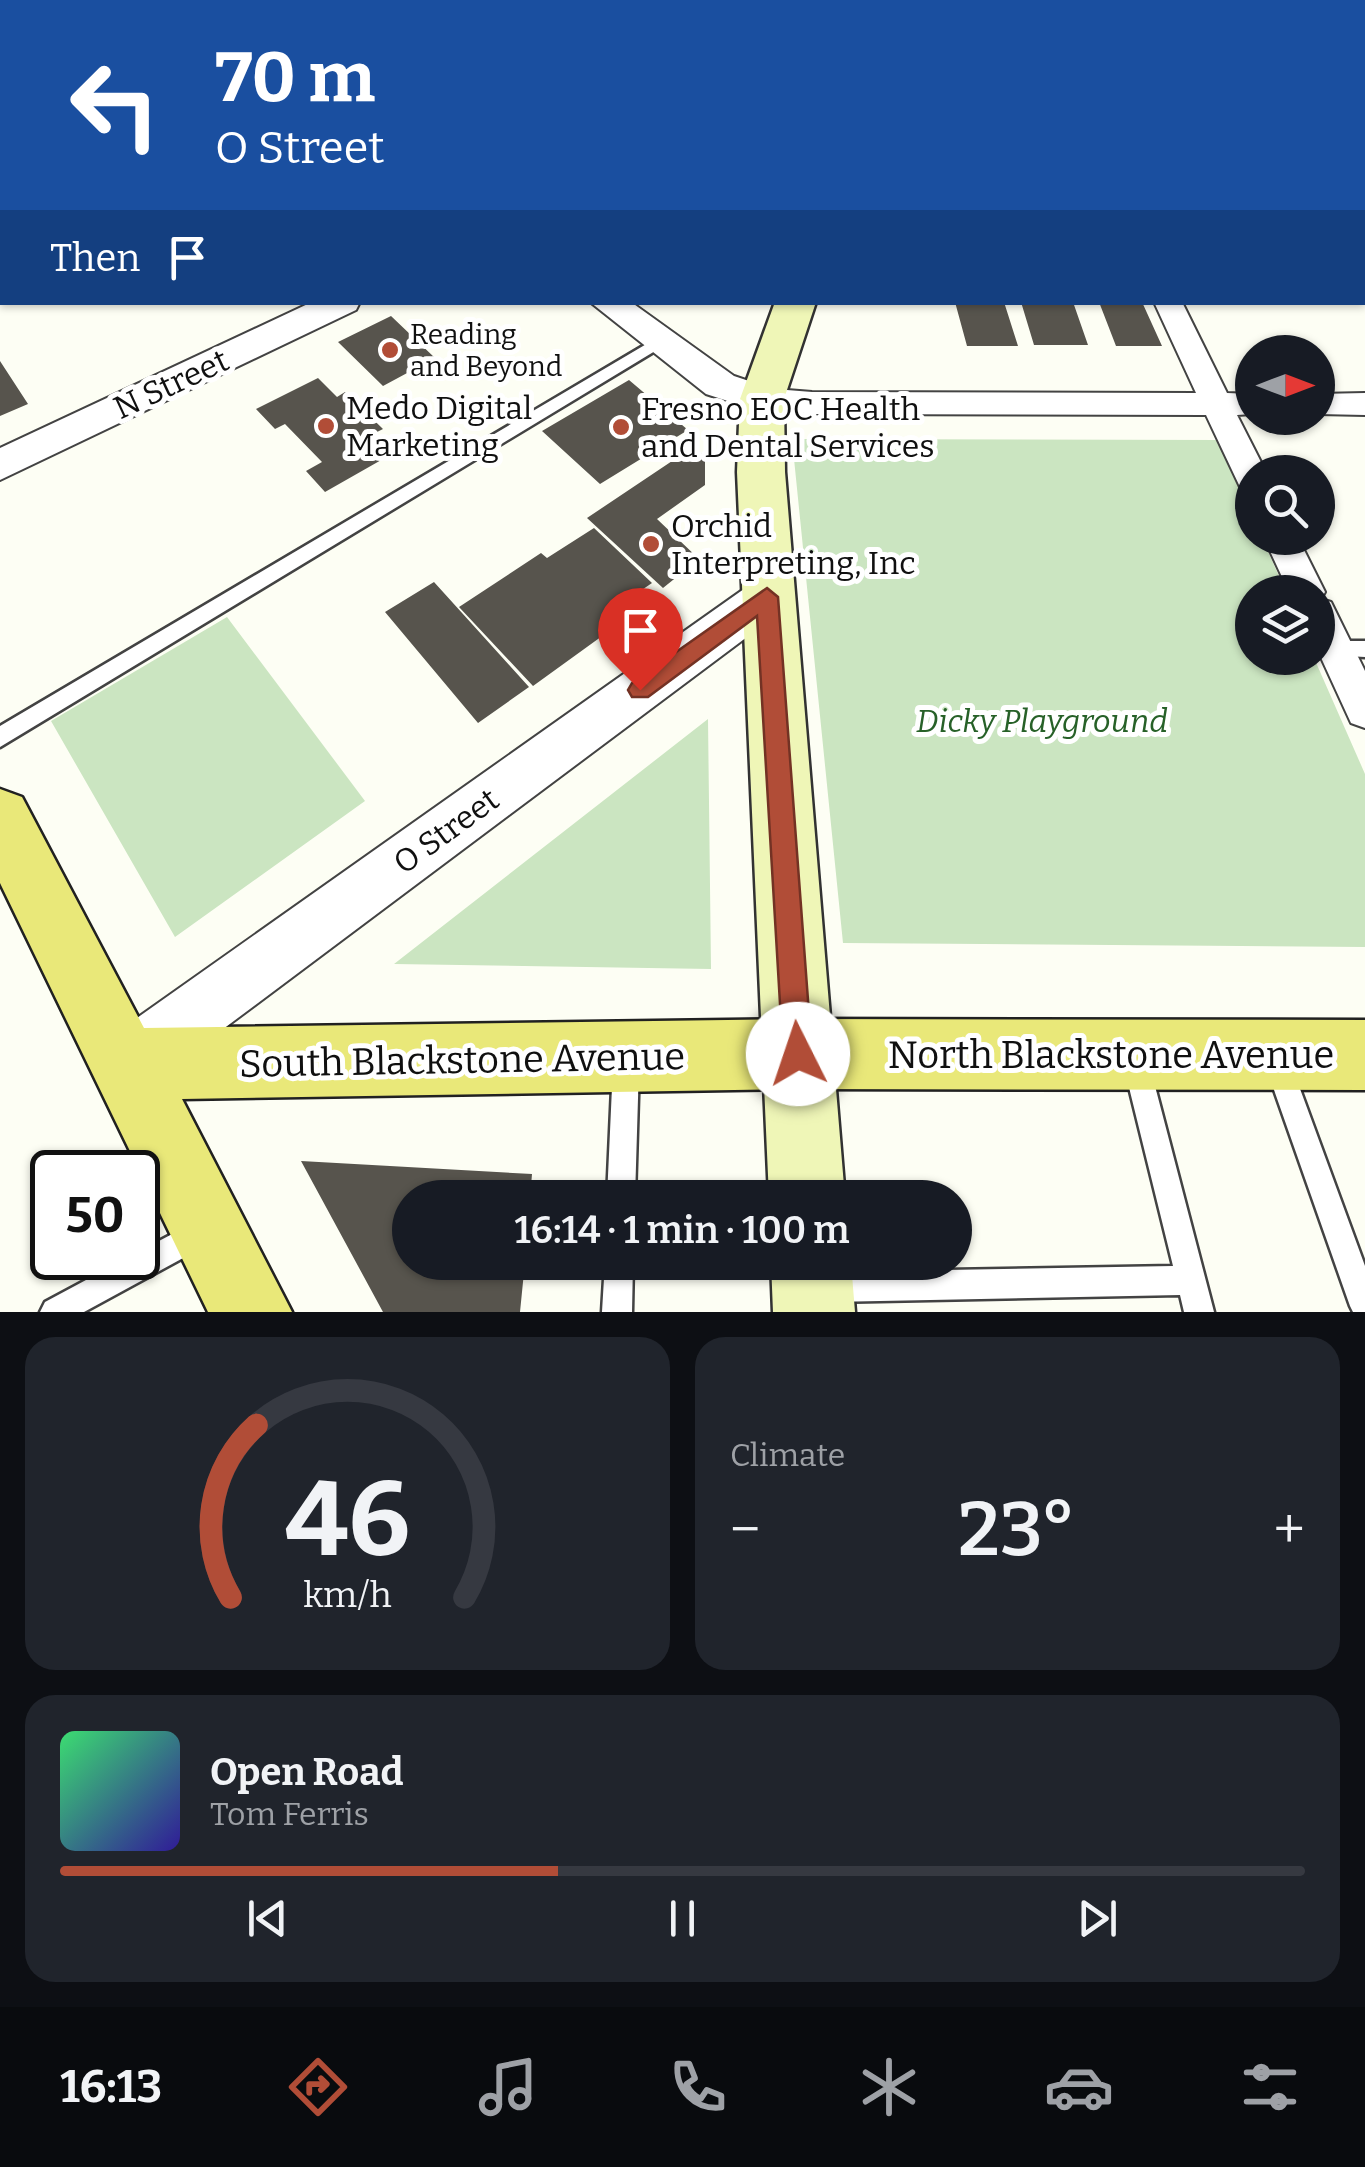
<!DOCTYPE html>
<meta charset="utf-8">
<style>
body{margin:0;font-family:Bitter,serif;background:#20242c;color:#f1f3f6;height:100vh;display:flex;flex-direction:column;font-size:38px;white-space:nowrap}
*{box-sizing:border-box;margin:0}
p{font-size:32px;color:#9ea1a6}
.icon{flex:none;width:55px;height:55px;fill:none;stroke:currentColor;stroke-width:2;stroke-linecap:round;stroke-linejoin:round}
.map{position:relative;height:1312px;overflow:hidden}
.drawer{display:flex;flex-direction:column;gap:25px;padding:25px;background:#0d0f14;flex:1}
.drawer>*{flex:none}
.top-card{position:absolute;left:0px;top:0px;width:1365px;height:305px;box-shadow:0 2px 8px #0004;background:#1a4fa0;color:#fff;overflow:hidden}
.needle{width:65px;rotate:90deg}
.fabs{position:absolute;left:1235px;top:335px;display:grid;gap:20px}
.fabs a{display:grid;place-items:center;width:100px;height:100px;border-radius:50%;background:#171b24;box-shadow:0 2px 8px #0004;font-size:50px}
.speed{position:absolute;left:30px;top:1150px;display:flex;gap:20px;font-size:50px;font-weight:700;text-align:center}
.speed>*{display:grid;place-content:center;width:130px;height:130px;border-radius:50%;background:#171b24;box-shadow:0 2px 8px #0004;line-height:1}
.speed .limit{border:5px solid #111;border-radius:15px;background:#fff;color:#111}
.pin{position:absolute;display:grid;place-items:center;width:85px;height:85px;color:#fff;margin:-102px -42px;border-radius:50% 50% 50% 0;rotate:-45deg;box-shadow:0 0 10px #0007}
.pin .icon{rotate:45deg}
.me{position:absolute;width:110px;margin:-55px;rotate:356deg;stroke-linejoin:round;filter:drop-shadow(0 0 8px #0008)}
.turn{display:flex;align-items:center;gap:35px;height:210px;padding:0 50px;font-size:45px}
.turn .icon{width:130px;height:130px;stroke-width:2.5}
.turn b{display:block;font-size:70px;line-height:85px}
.then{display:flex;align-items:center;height:95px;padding:0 50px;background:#0003;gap:20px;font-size:38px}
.big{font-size:75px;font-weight:600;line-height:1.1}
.drawer .widget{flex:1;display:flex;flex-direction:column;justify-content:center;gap:15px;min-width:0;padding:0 35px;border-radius:30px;background:#20242c}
.drawer .dial{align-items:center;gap:0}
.dial svg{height:260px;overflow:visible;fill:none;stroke:#363941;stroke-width:7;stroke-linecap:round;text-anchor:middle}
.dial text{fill:#f1f3f6;stroke:none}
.song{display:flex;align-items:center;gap:30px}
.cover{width:120px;height:120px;border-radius:15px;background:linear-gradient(135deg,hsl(140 70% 55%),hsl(250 70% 35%))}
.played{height:10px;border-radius:5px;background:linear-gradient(90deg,#b14d37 40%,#363941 40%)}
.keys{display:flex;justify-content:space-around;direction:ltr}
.heat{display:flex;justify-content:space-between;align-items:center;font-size:55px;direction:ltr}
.drawer .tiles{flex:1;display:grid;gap:25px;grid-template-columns:1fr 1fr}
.widget:last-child{grid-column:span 2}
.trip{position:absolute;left:392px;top:1180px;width:580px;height:100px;border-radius:50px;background:#171b24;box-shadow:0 2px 8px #0004;font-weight:600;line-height:100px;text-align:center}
.tab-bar{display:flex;height:160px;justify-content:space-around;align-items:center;background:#090b0e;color:#9ea1a6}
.tab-bar .icon{width:70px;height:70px}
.tab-bar .selected{color:#b14d37}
.tab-bar b{font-size:45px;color:#f1f3f6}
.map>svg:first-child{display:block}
.green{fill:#cbe5c1}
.building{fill:#57544d}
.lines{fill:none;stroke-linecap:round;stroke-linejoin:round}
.service-casing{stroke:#434343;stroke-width:5}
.minor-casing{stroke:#434343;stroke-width:4}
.tertiary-casing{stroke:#434343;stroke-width:4}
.secondary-casing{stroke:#323232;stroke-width:5}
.primary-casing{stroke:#212121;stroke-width:5}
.service{fill:#fff;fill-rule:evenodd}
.minor{fill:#fff;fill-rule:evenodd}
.tertiary{fill:#fff;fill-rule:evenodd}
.secondary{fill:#eff6b7;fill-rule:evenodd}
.primary{fill:#e9e879;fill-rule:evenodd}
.route{fill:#b14d37;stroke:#733224;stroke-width:2.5}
.poi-dot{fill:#b14d37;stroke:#fff;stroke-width:4}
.labels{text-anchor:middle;stroke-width:10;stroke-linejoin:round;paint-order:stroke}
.far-poi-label{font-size:28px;fill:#101010;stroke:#fff;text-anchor:start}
.street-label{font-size:32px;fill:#101010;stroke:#fff}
.poi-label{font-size:32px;fill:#101010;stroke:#fff;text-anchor:start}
.park-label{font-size:32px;font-style:italic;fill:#276128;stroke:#fff}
.near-street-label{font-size:38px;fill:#101010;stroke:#fff}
</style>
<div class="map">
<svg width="1365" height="1312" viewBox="0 0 1365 1312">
<rect width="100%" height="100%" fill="#fdfef4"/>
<path class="green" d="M792 439 1219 440 1252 516V538H1262L1286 592H1252V658H1314L1365 774V947L843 943Z
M227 617 365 801 175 937 51 721Z
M708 719 711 969 394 964Z"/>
<path class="building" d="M955 302H1004L1018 346H967Z
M1021 302H1073L1088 345H1034Z
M1099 302H1142L1162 346H1116Z
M391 316 435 358 383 386 338 342Z
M0 361 28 404 0 416Z
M318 378 337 397 345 392 383 429 363 439 383 459 325 492 306 471 322 462 285 424 275 429 256 409Z
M629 380 688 430 600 484 542 431Z
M693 447 705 456V485L657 519 699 559 663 588 587 518Z
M594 528 652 583 605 615 616 626 533 686 459 607 541 553 547 558Z
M434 582 529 687 478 723 385 612Z
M301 1161 532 1174 530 1198H410V1262H525L520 1312H383Z"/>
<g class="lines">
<g class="service-casing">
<path id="service" d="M723 0H733V2H723Z
M1362 223H1365V231H1362Z
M660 336 665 337V345L0 747V726Z
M1335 641H1365V657L1328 655 1325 649 1328 643Z
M626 1052 635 1056 639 1065 635 1198H607L613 1065 617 1056Z
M1137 1054 1146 1058 1150 1067 1214 1312H1184L1180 1295 830 1302 820 1297 815 1287 820 1277 830 1272 1173 1266 1124 1067 1128 1058Z
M1279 1054 1288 1058 1292 1067 1365 1266V1312H1353L1350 1306 1266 1067 1270 1058Z
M197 1221 207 1225 211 1235 207 1245 84 1312H40L45 1302 127 1258H138V1252Z
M605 1262H633L632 1312H602Z"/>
</g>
<g class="minor-casing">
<path id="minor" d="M1011 0H1032L1033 2H1013Z
M1362 98H1365V112H1362Z
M1154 302H1182L1227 393 1252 394V414L1237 415 1266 472H1252V490L1240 487 1206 415 812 414 751 406 747 399 751 392 762 388 812 392 1196 393Z
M1365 393V415L1318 414V394Z
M1264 538H1298L1325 592 1321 599 1331 602 1365 671V728L1351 723 1318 651V592H1289Z"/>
</g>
<g class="tertiary-casing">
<path id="tertiary" d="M190 0H218L220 2H192Z
M0 132H2V150H0Z
M312 302H360L356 310 0 480V448Z
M590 302H631L734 376 776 390 781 399 776 408 762 412 706 394Z
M767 579 783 584 790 597 783 610 147 1086 125 1095 103 1086 94 1064 103 1042 751 584Z"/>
</g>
<g class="secondary-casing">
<path id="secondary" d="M839 0H867L869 2H840Z
M775 302H816L784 399 785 472 845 1198H769L737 472 740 399Z
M771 1262H851L855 1312H773Z"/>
</g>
<g class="primary-casing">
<path id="primary" d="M0 789 22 797 144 1028 798 1019 1365 1020V1090L798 1089 182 1099 292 1312H208L0 883Z"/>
</g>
<use href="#service" class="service"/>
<use href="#minor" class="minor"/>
<use href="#tertiary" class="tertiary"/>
<use href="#secondary" class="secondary"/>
<use href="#primary" class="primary"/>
</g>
<path class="route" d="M767 588 778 597 812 1054 808 1065 798 1069 787 1065 783 1054 757 616 648 697H632L628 690 632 683Z"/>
<g class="poi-dot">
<circle cx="390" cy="350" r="10"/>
<circle cx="326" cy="426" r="10"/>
<circle cx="621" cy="427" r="10"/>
<circle cx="651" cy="544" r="10"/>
</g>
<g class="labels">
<g class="far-poi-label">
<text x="410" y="344">Reading<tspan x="410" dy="32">and Beyond</tspan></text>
</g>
<g class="street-label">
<text transform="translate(171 384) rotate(-25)" y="11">N Street</text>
<text transform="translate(446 831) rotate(-36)" y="11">O Street</text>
</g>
<g class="poi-label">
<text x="346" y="419">Medo Digital<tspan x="346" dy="37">Marketing</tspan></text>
<text x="641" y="420">Fresno EOC Health<tspan x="641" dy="37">and Dental Services</tspan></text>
<text x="671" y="537">Orchid<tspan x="671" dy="37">Interpreting, Inc</tspan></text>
</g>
<g class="park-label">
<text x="1042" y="732">Dicky Playground</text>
</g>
<g class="near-street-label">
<text x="1111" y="1068">North Blackstone Avenue</text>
<text transform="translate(462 1060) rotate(-1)" y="13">South Blackstone Avenue</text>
</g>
</g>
</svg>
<div class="fabs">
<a><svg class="needle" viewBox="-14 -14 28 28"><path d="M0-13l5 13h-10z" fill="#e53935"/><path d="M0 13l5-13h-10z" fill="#9ea1a6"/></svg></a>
<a><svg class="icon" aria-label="search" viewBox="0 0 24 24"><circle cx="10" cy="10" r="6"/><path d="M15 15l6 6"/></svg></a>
<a><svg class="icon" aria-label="layers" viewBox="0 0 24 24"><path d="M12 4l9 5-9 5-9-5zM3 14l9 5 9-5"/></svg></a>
</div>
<div class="speed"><div class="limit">50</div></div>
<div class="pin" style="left:640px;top:690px;background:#d93025"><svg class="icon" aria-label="arrive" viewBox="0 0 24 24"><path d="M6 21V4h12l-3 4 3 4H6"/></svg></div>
<svg class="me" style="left:798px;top:1054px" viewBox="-20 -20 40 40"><circle r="19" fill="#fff"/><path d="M0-13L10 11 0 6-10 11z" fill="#b14d37"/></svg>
<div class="trip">16:14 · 1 min · 100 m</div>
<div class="top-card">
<div class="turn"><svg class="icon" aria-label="left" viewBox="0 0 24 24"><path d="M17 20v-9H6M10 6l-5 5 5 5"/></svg><div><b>70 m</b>O Street</div></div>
<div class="then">Then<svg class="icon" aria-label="arrive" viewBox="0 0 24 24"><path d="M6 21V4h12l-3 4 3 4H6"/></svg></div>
</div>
</div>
<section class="drawer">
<div class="tiles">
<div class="widget dial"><svg viewBox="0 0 100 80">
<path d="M14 69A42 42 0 1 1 86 69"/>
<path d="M14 69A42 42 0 0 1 22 16" stroke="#b14d37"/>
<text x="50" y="56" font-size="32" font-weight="700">46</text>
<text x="50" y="72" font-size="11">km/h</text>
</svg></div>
<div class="widget"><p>Climate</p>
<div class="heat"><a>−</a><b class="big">23°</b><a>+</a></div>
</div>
<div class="widget">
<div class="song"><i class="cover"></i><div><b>Open Road</b><p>Tom Ferris</p></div></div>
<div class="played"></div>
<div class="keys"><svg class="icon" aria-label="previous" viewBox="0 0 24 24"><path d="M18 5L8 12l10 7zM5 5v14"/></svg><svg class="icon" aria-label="pause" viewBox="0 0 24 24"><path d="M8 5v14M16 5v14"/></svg><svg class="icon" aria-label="next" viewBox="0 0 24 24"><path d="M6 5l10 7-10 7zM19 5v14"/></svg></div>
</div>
</div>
</section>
<nav class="tab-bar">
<b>16:13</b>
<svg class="icon selected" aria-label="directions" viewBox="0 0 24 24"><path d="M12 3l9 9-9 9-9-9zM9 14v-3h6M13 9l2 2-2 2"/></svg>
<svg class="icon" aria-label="music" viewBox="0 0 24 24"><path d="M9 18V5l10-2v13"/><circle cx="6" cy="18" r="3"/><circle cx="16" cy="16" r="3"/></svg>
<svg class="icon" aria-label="phone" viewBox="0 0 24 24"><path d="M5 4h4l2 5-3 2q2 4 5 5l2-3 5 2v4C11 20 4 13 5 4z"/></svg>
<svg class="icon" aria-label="climate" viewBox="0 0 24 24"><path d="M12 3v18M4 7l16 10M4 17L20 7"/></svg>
<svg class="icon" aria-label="car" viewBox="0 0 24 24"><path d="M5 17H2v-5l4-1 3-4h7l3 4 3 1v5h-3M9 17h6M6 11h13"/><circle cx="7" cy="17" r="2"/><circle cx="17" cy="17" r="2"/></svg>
<svg class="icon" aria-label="filters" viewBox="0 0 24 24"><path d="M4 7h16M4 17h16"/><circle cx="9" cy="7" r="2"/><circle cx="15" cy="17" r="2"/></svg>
</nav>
